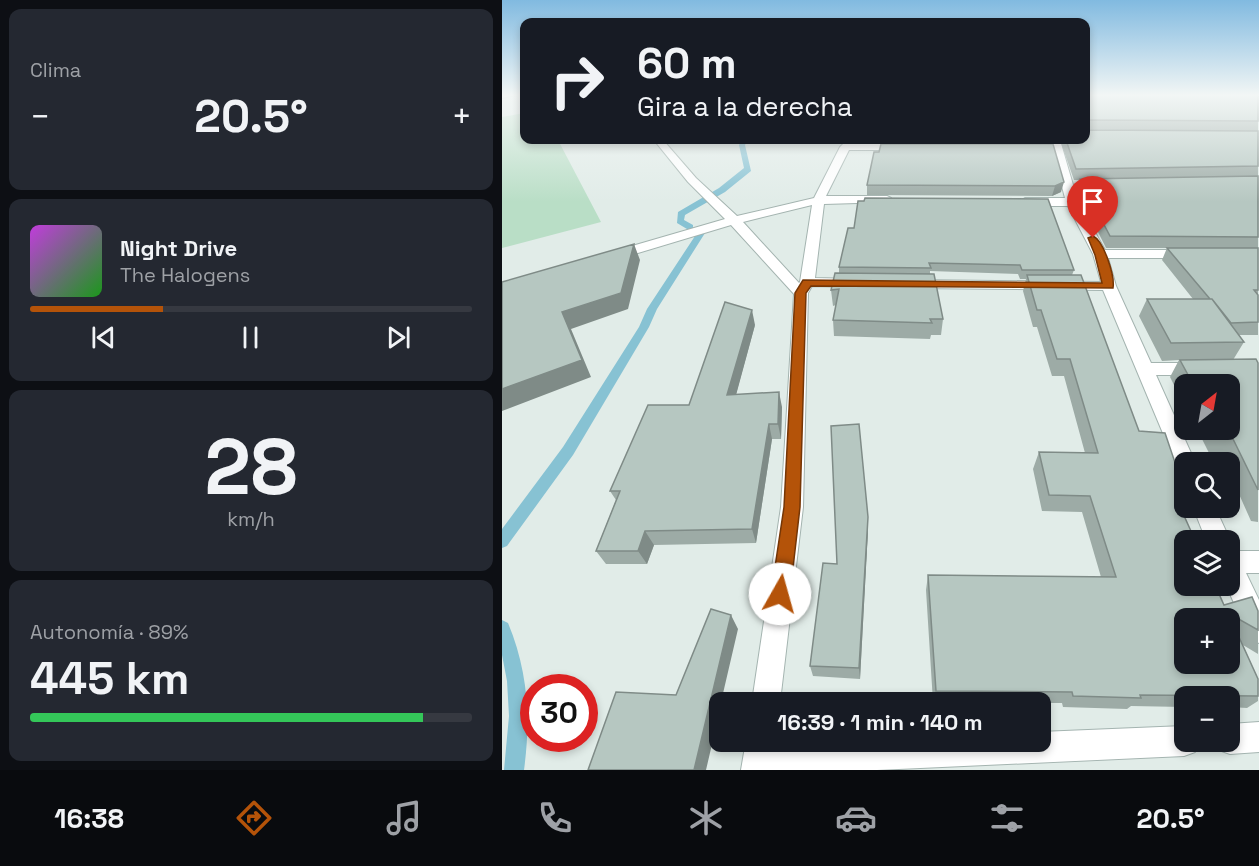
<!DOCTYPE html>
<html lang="es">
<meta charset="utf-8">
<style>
body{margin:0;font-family:"Space Grotesk",sans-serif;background:#242831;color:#f1f3f6;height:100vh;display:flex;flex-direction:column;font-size:22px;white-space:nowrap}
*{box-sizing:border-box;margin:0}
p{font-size:20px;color:#9ea1a6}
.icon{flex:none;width:33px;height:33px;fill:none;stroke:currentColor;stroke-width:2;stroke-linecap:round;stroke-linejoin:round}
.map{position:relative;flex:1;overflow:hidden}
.sheet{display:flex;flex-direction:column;gap:9px;padding:9px;background:#0d0f14;width:502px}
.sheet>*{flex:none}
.banner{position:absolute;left:18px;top:18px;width:570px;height:126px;border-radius:12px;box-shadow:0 3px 9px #0003;background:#171b24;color:#f1f3f6;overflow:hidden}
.needle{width:39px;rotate:31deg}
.controls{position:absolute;left:672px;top:374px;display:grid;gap:12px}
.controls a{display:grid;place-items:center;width:66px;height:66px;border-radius:12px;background:#171b24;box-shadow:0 3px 9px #0003;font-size:30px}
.speed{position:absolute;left:18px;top:674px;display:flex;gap:12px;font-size:30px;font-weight:700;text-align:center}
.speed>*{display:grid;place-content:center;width:78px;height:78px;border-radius:50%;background:#171b24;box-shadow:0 3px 9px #0003;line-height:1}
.speed .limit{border:9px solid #d22;background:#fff;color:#111}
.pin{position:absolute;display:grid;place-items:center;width:51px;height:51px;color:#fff;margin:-62px -26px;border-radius:50% 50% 50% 0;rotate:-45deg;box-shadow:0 0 6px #0007}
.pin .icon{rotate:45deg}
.me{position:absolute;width:66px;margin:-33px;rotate:7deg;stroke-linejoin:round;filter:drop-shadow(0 0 4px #0008)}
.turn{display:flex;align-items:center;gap:21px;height:126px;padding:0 18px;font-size:27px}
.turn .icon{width:78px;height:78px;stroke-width:2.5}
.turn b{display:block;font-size:42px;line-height:51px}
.big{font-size:45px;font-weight:800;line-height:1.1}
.sheet .card{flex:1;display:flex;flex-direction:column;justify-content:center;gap:9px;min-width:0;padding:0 21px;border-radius:12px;background:#242831}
.sheet .dial{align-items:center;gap:0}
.dial b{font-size:78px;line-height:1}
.song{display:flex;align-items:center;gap:18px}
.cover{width:72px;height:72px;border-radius:9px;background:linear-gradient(135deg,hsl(290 70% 55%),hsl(120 70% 35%))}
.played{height:6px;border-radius:3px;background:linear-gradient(90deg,#b45309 30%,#363941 30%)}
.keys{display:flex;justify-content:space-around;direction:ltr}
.heat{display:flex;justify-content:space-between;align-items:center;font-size:33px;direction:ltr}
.charge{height:9px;border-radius:4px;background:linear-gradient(90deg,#34c759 89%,#363941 0)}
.trip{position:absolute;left:207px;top:692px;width:342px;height:60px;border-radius:12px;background:#171b24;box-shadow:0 3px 9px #0003;font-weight:800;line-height:60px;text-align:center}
.menu{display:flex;height:96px;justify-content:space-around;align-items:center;background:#090b0e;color:#9ea1a6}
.menu .icon{width:42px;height:42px}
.menu .current{color:#b45309}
.menu b{font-size:27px;color:#f1f3f6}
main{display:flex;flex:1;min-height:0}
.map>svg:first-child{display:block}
.green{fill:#b9dec6}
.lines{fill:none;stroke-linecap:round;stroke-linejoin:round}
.stream{fill:#87c2d3;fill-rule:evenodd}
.minor-casing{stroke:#a4b4b0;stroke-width:2}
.minor{fill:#fff;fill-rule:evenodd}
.wall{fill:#9daba6}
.shaded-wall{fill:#7f8b87}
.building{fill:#b6c7c1;stroke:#7f8b87;stroke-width:1.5;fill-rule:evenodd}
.route{fill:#b45309;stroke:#753606;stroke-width:1.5}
</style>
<main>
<section class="sheet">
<div class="card"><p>Clima</p>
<div class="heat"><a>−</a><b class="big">20.5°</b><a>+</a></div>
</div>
<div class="card">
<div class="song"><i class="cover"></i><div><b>Night Drive</b><p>The Halogens</p></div></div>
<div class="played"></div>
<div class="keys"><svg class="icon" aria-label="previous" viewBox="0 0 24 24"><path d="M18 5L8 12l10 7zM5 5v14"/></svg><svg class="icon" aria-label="pause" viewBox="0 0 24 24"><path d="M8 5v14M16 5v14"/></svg><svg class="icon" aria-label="next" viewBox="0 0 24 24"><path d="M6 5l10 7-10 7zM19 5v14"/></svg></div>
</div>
<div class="card dial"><b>28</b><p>km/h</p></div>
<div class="card"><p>Autonomía · 89%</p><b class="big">445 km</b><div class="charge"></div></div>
</section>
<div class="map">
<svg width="757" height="770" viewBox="0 0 757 770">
<rect width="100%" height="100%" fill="#e1ece8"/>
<path class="green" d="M22 113V140H56L99 222 0 248V117Z"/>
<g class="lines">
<path class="stream" d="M240 140H246L243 145 249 171 223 192 183 215 182 220 191 225V229H185L175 223 176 212 217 188 242 168 237 145Z
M199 230 203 233 155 309 147 327 71 455 5 546 0 548V529L61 447 137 327 145 309 195 233Z
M0 620 6 623C26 671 29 718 22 770H2L7 716 5 681 0 655Z"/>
<g class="minor-casing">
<path id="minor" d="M0 94H19L0 98Z
M152 140H161L194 178 235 216 312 198 338 147 345 140H354L351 144H401L406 147 401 150H347L324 196H385L389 198V202L322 204 313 278 354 279 361 283 354 287 310 286 306 293 301 507 278 702H250L279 507 292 294 229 225 116 259H106V253L223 219 186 182ZM310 205 298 282 297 283 241 222Z
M548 140H558L576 202 603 250H686L693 254 686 258H606L614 286 649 363H698L707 369 698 375H654L693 462H682V470L676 468 673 462 601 290 409 288 402 284 409 280 599 282 591 254 566 206H523L517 202 523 198H563Z
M691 507H713L728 540H704Z
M728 551H757V573H744L757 600V643L748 639 724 585H728Z
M757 722V752L728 754 717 750 714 741H728V724Z
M682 726V741H697L693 752 682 756 375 770H239L244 741H274V744L338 741H538V732Z"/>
</g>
<use href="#minor" class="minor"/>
</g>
<path class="wall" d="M584 94H756V131L596 130 756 131V335H737L742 342 731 360 756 363V522L749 521 728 474V462H722L719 455H708L695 429H728V384H682V405L668 377 677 360 660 361 637 316 645 299H691L660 260 665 248H727H604L575 190 578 180H572L558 140H584Z
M381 140H547V143L381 142Z
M551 144 559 192 550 196 365 195V185Z
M346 228 572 270 570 275 637 431 682 489V503L679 509 722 605 756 630V654L741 645 756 679V701L745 708 728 707V696H682V707L629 706 625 709 561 707 560 703H538V702H431L424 590 426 575 599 577 580 512 540 511 531 469 537 452 583 453 562 376H550L535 327H531L521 291 524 279H518L516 274 428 271V274L441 319 439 335H429L428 339 332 336 331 320 334 305 331 306 329 290 337 273V267Z
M253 325 234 394 280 407 279 439H270L254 543 152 545 145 564H104L94 551 114 500 108 491 187 405Z
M366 530 358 679 311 676 308 666 335 564Z"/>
<path class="shaded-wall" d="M562 182 559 192 550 196 553 186Z
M132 244 138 260 126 309 69 329 89 377 0 411V389L60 312Z
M250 310 253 325 230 410 225 395Z
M277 392 280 407 279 439 276 424Z
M267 424 270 439 254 543 250 529Z
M366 517V530L358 679 357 668Z
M143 531 152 545 145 564 136 551Z
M229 615 236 629 219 702H218V710L204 770H192Z"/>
<path class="building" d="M584 94H756V121L587 120 585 130 756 131V166L574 169 564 140H584Z
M379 144H551L562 182 553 186 365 185 372 152H377Z
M756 176V237L608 236 578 179Z
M363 198 546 199 572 270H520L518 265 427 263 429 268 337 267 346 228H352L356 201H362Z
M132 244 119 293 60 312 80 360 0 389V282Z
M665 248H756V290H752L756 295V322L729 323 710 299H708Z
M333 273 432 274 441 319H428L430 323 331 320 337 289 329 290Z
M525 275H579L637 431 663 433 682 489V498H674L693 540H682V585H713L722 605 750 597 756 611V630L726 613 756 679V696L638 695 639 698 571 696 570 692 434 691 426 575 614 577 588 496 547 495 537 452 596 453 568 359H555L539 310H535ZM682 618H728V663H682Z
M645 299H710L742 342 669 343Z
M223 302 250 310 225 395 277 392 276 424H267L250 529 143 531 136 551H94L118 491H108L146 405H187Z
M754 359 756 363V490L731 439 720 438 715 429H728V384H691L678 360Z
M357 424 366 517 357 668 308 666 321 563 335 564 329 426Z
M209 609 229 615 192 770H86L114 692 174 695Z"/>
<linearGradient id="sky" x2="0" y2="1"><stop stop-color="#81bae0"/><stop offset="0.47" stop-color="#f2f6f5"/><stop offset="1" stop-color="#f2f6f5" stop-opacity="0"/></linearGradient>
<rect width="757" height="202" fill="url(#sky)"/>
<path class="route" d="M591 236C602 241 613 276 611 288L309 286 304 293 298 507 288 594 285 600 278 603 272 600 269 594 282 507 293 293 301 280 600 283 593 255 586 238Z"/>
</svg>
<div class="controls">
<a><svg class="needle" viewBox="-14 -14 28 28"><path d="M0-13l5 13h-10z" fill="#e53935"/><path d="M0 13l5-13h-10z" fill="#9ea1a6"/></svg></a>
<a><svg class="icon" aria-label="search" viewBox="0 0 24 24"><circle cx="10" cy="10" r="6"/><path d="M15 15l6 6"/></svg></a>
<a><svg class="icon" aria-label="layers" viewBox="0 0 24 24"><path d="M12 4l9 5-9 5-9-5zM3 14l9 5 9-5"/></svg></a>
<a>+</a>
<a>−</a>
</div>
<div class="speed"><div class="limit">30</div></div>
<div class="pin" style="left:591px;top:238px;background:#d93025"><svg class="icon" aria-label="arrive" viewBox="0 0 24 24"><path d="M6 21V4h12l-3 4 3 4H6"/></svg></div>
<svg class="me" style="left:278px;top:594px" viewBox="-20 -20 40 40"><circle r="19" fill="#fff"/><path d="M0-13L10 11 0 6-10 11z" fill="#b45309"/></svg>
<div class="trip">16:39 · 1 min · 140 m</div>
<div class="banner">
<div class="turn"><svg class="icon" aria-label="right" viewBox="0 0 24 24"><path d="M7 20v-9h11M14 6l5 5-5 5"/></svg><div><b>60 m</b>Gira a la derecha</div></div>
</div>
</div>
</main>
<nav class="menu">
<b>16:38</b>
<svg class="icon current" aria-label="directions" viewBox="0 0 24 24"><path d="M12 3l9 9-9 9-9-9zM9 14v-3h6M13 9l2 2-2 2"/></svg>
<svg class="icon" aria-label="music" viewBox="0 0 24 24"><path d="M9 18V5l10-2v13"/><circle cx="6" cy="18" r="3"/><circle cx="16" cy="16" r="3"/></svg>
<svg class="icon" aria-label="phone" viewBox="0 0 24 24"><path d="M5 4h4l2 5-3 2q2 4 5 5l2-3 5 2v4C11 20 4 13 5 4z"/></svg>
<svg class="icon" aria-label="climate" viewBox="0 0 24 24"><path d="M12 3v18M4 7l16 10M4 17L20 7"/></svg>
<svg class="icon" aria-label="car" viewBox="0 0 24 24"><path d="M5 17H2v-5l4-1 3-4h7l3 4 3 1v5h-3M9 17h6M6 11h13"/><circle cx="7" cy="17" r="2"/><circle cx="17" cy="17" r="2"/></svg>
<svg class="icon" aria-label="filters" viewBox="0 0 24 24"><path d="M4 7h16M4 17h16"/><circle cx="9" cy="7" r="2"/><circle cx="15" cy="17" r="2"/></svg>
<b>20.5°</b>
</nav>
